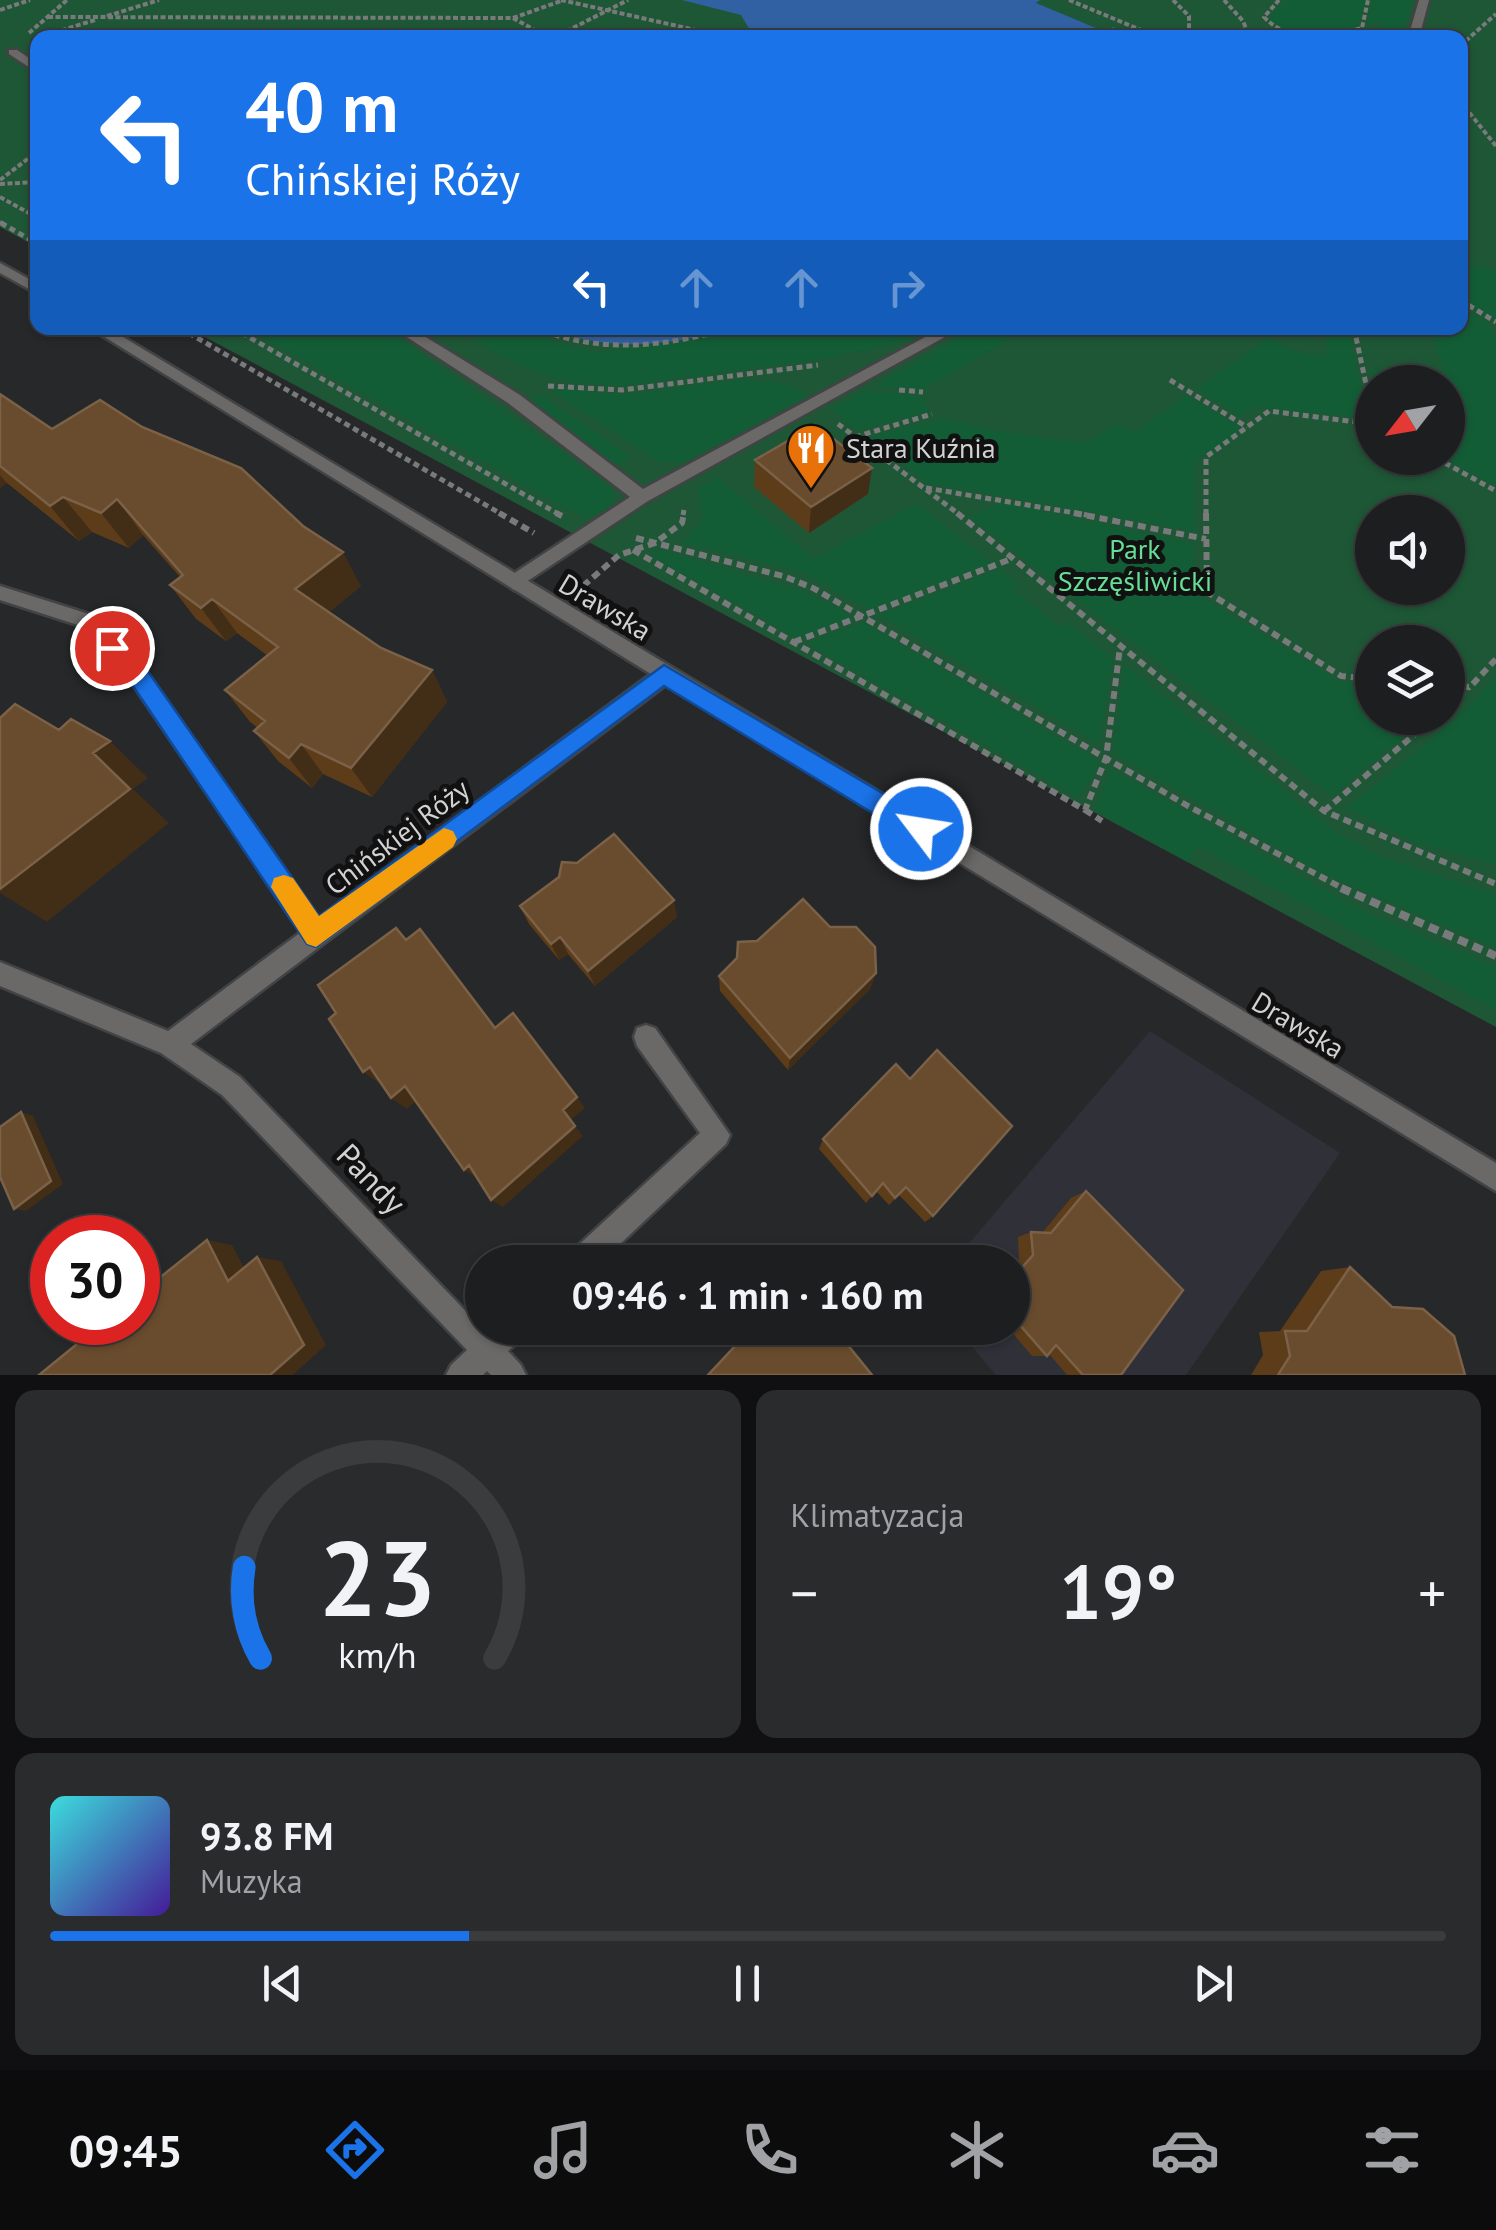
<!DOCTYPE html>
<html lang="pl">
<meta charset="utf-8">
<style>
body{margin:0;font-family:"PT Sans",sans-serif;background:#2a2b2d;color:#f1f3f6;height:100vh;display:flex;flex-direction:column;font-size:38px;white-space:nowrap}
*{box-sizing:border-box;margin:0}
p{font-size:32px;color:#a0a2a5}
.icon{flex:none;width:55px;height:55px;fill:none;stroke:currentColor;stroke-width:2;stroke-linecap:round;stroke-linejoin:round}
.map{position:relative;height:1375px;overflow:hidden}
.panel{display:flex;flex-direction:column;gap:15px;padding:15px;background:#101012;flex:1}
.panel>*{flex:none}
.guide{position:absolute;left:30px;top:30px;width:1438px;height:305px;border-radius:20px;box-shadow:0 2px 8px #0004,0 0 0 2px #3b3c3e;background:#1a73e8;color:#fff;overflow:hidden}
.needle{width:65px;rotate:239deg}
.fabs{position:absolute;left:1355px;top:365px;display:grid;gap:20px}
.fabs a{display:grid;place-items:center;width:110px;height:110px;border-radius:50%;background:#1d1e20;box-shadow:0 2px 8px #0004,0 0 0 2px #3b3c3e;font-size:50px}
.speed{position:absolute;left:30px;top:1215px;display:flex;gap:20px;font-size:50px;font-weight:700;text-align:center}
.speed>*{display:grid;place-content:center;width:130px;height:130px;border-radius:50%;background:#1d1e20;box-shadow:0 2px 8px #0004,0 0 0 2px #3b3c3e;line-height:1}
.speed .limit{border:15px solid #d22;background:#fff;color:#111}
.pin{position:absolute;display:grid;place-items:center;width:85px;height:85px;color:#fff;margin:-42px;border:5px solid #fff;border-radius:50%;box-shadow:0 2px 10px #0007}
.me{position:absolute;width:110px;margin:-55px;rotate:301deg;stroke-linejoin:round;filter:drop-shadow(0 0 8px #0008)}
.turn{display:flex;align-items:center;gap:35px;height:210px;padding:0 50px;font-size:45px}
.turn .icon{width:130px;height:130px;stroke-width:2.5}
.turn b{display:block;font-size:70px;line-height:85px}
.lanes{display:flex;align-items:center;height:95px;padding:0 50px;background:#0003;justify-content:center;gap:50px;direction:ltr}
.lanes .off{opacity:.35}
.big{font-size:75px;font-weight:700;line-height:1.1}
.panel .tile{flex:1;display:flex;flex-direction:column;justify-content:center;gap:15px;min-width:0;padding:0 35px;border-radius:20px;background:#2a2b2d}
.panel .dial{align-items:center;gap:0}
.dial svg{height:260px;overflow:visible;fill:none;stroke:#3b3c3e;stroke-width:7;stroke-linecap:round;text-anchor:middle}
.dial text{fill:#f1f3f6;stroke:none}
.song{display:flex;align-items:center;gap:30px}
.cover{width:120px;height:120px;border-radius:15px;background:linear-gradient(135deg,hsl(180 70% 55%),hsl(260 70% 35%))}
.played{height:10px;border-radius:5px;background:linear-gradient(90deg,#1a73e8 30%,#3b3c3e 30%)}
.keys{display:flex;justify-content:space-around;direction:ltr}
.heat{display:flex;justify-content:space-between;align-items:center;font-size:55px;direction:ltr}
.panel .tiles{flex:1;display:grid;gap:15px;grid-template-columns:1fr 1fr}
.tile:last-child{grid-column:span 2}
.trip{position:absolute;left:465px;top:1245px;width:565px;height:100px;border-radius:50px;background:#1d1e20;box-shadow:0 2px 8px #0004,0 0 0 2px #3b3c3e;font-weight:700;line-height:100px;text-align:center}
.menu{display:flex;height:160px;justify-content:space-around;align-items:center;background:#0c0c0d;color:#a0a2a5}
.menu .icon{width:70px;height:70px}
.menu .selected{color:#1a73e8}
.menu b{font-size:45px;color:#f1f3f6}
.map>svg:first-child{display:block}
.built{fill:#2f3038}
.green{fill:#1e5736;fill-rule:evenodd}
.forest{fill:#135d36}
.water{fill:#3161a3}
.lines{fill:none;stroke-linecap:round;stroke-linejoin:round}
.pedestrian-casing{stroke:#424345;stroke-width:5}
.minor-casing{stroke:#424345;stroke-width:5}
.path-far3{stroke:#797a7b;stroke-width:4;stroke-dasharray:5 2.5;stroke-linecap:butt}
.path-far2{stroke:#797a7b;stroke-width:5;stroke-dasharray:6 4;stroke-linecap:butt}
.path-far1{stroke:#797a7b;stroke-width:6;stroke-dasharray:8 5;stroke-linecap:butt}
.path{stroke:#797a7b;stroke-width:8;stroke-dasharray:10 6;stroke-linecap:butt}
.pedestrian{fill:#6a6968;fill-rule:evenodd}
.minor{fill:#6a6968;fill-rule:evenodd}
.wall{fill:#5d3c19}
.shaded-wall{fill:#422d17}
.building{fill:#694c2d;stroke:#7a6147;stroke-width:2.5}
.route{fill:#1a73e8;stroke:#114b97;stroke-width:2.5}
.slow{fill:#f59e0b}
.labels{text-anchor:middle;stroke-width:10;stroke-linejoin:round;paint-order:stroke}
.poi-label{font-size:28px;fill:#d2d2d3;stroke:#111112;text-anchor:start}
.park-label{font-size:28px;fill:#66de97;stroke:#111112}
.street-label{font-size:28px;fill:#d2d2d3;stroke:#111112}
.near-street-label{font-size:32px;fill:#d2d2d3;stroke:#111112}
</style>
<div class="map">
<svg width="1496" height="1375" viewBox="0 0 1496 1375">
<rect width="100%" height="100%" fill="#27282a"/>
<path class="built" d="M1150 1031 1340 1153 1186 1375H996L956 1328H1012V1262H953Z"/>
<path class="green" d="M0 0H1496V1027L188 328H1460V38H38L37 247 0 227ZM1372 382H1448V458H1372ZM1372 512H1448V588H1372ZM1372 642H1448V718H1372Z"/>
<path class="forest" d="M1286 0H1365V3L1360 24C1335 39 1289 41 1268 18Z
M1371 0H1412L1401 37H1395L1377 23 1368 24Z
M1460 264 1492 269 1496 273V320L1460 299Z
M1460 306 1489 324 1496 339V487L1446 458 1448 382H1375L1372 369 1446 377 1430 328H1460Z
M247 328H384L611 487 614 501 607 509 587 518 562 506Z
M458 328H527L558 344 596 352 695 340 740 328H936L917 338 833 357 621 386C548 384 516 367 458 328Z
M977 328H1028L922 390 874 386Z
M1311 328H1348L1367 418 1256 407 1241 416 1196 389 1268 338C1288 350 1303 356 1326 354L1328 340 1318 329Z
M736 380 779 382 810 395 685 462H660L551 391C570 385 598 394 620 394 659 392 698 384 736 380Z
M865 390 923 397 929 412 857 430 831 409Z
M542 395 629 456 626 463 609 464 524 401Z
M1186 395 1242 428 1195 462V531L927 483 866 437 945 419 1002 432 1087 443 1117 423 1134 433Z
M717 477 814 559 917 503 991 563 870 610 803 573 683 542 703 518 698 489Z
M1001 502 1194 544 1192 591 1339 682 1372 684V718H1426L1332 796 970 517Z
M660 550 803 591 854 617 797 638 649 554Z
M1000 569 1020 585 1013 590 1060 627 1067 622 1113 659 1099 744 879 615Z
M864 623 1100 762 1079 798 806 643Z
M1124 664 1336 832 1377 855 1496 895V948L1320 872 1113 753Z
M1496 678V864L1419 844 1346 808 1457 719Z
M1111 769 1363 911 1496 967V1010L1198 846 1188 862 1095 810Z"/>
<path class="water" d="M682 0H1040L1036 3 1103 31 1113 27 1137 37H754L741 15Z
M545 328H728C669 348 603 351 545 328Z"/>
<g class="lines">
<g class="pedestrian-casing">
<path id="pedestrian" d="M1419 0H1429L1419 38H1408Z
M9 50H17L38 64V73L9 54Z
M393 328H411L520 395 643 489 942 328H961L648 501 514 590 505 583 507 578 630 497 508 403Z"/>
</g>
<g class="minor-casing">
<path id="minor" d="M0 263 38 284V294L0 273Z
M90 328H108L1496 1163V1191L667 684 191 1044 240 1077 482 1328 488 1330 491 1328H526L522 1338 508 1351 521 1365 526 1375H491L487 1371 483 1375H446L451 1365 467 1350 222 1095 161 1053 0 986V962L168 1031 301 932 132 683 78 625 0 600V586L92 615 146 671 319 919 651 674Z
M646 1025 655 1028 730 1135 726 1144 601 1262H567L571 1252 700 1133 637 1046 634 1037 637 1028Z"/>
</g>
<path class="path-far3" d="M561 0 700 31 704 38
M1069 0 1160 38
M1173 0 1189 16V38
M1224 0 1243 21 1250 38
M1279 0 1264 17C1290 45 1328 36 1362 28L1368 0
M0 10 30 0
M107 16 159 0
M48 17 513 18 549 38
M513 18 561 1
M29 33 67 0
M40 37 95 20
M553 38 628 0
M1263 38 1279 31
M1460 46 1496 14
M1460 101 1496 146
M0 180 38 151
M0 184 38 182
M0 197 38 218
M0 222 6 225"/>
<path class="path-far2" d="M1 223 38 244
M1460 300 1496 322
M180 328 503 515
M233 328 560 515
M535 328C602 355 665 346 733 328
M1354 328 1372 412
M1170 380 1247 427
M548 386 622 390 818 365
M899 390 923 392
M838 424 960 515
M855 437 932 414
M1436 458 1496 491
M926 488 1087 515
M683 515 684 510
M1206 515V457L1269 411 1372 424"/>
<path class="path-far1" d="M499 513 534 533
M556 513 562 516
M957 513 1324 811 1496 884
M1074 513 1206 539
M1206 513 1207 592 1341 676 1372 679
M636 538 783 576 813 588 1188 806 1346 890
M633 550 1085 810 1106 758 1120 647
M583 586 619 555 655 543 682 523 684 513
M794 642 1011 559
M1448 685 1470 687 1496 659
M1448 706 1469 687
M1085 810 1102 821
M1324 811 1434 718"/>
<path class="path" d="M1341 888 1496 956"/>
<use href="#pedestrian" class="pedestrian"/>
<use href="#minor" class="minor"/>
</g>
<path class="wall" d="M0 394 52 429 361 586 329 612 381 648 432 670 447 702 372 797 323 774 312 788 278 761 254 731 258 728 250 722 225 690 268 656 237 633 226 641 196 619 170 585 180 577 143 535 129 548 92 532 79 541 7 483 0 488Z
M755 460 868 494 809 533 754 487Z
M520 906 677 917 595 986 568 954 559 960 529 924Z
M876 973 870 989 788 1070 720 991 719 976Z
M896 1064 933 1216 925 1222 899 1195 889 1205 876 1191 866 1203 819 1149 823 1139Z
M1086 1191 1121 1375H1067L1049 1354 1047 1356H1032L1008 1328H1012V1267L1019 1259 1018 1237 1031 1232 1042 1233 1071 1198Z
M1350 1267 1465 1375H1251L1263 1355 1259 1332 1280 1331 1321 1271Z"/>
<path class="shaded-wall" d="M872 468 868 494 809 533 811 507Z
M0 475 7 483 0 488Z
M63 497 92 532 79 541 50 506Z
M117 499 143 535 129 548 101 513Z
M343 552 361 586 316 623 295 589Z
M212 599 237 633 226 641 201 608Z
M432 670 447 702 372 797 351 768Z
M110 741 148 778 133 789 169 823 47 922 0 893V889L93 753Z
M301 744 323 774 312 788 289 758Z
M674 900 677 917 595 986 588 971Z
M560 937 568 954 559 960 551 944Z
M876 973 870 989 788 1070 790 1058Z
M370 1067 387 1079 380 1084 363 1072Z
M405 1086 420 1098 407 1109 391 1098Z
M577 1097 585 1108 571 1120 563 1110Z
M21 1112 33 1116 63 1184 26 1211 14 1209Z
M575 1126 583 1136 503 1207 491 1200Z
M469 1165 482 1173 477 1178 464 1170Z
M207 1240 232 1245 253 1284 228 1281Z
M257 1257 281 1261 326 1345 293 1375H270Z"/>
<path class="building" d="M0 394 52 429 100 400 142 427 241 468 303 526 343 552 295 589 381 648 432 670 351 768 301 744 289 758 254 731 265 721 225 690 278 647 212 599 201 608 170 585 183 575 117 499 101 513 63 497 50 506 0 466Z
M815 425 872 468 811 507 755 460Z
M15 704 59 730 71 719 110 741 93 753 130 789 0 889V718Z
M614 834 674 900 588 971 560 937 551 944 520 906 559 877 562 862 577 863Z
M803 899 830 927H856L875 947 876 973 790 1058 719 976 737 958 738 942 757 941Z
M396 928 406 940 420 929 495 1028 513 1013 577 1097 563 1110 575 1126 491 1200 469 1165 464 1170 405 1086 391 1098 370 1067 363 1072 329 1019 336 1013 318 985Z
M937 1050 1012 1126 933 1216 906 1187 895 1198 883 1183 872 1196 823 1139 896 1064 910 1079Z
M21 1112 51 1181 14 1209 0 1177V1127Z
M1086 1191 1183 1290 1121 1375H1083L1056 1345 1047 1356 1012 1316V1279L1033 1255 1031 1232 1051 1233Z
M207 1240 228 1281 257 1257 304 1345 270 1375H39L104 1322H138V1295Z
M1350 1267 1392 1307 1423 1309 1454 1336 1465 1375H1278L1290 1356 1285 1331H1307Z
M752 1328H834L872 1375H708Z"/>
<path class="route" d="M112 639 120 642 147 670 319 916 664 665 930 821 934 829 930 837 921 840 912 837 664 686 316 947 307 944 131 683 101 648 104 642Z"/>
<path class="slow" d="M444 828 453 831 457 839 453 847 316 947 307 944 271 887 274 878 284 875 293 878 319 916Z"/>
<defs>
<g id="restaurant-pin" transform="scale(2.5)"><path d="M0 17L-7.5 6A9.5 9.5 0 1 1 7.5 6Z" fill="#e8710a" stroke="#111112"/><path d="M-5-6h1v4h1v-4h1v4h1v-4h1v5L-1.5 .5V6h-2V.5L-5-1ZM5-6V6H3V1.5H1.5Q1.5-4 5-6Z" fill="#fff"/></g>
</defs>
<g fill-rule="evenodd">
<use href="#restaurant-pin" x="811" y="448"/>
</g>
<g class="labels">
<g class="poi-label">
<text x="846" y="458">Stara Kuźnia</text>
</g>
<g class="park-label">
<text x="1135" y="559">Park<tspan x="1135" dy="32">Szczęśliwicki</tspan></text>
</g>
<g class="street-label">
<text transform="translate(605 607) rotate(31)" y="10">Drawska</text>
<text transform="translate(397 837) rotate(-37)" y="10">Chińskiej Róży</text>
<text transform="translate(1298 1025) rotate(31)" y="10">Drawska</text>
</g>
<g class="near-street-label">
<text transform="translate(371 1179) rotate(46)" y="11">Pandy</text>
</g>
</g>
</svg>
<div class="fabs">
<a><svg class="needle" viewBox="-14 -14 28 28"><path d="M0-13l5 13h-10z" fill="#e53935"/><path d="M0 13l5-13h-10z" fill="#a0a2a5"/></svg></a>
<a><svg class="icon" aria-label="sound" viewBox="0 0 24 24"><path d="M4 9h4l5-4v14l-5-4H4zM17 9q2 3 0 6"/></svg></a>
<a><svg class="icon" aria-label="layers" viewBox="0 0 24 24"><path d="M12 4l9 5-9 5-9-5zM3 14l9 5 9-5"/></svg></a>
</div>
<div class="speed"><div class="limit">30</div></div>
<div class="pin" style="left:112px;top:648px;background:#d93025"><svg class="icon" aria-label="arrive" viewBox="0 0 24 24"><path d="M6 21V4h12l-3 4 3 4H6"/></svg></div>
<svg class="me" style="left:921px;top:829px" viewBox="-20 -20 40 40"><circle r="17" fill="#1a73e8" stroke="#fff" stroke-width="3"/><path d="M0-11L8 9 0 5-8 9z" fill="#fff"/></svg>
<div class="trip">09:46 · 1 min · 160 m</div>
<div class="guide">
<div class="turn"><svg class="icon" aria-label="left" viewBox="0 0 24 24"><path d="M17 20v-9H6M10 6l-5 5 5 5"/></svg><div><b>40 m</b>Chińskiej Róży</div></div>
<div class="lanes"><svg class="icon" aria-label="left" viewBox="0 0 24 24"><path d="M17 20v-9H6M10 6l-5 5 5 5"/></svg><svg class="icon off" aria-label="ahead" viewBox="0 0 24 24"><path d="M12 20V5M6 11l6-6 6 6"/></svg><svg class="icon off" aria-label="ahead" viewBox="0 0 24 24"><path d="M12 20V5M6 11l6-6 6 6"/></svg><svg class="icon off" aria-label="right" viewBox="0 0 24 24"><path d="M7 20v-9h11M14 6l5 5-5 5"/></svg></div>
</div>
</div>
<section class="panel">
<div class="tiles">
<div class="tile dial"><svg viewBox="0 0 100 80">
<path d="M14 69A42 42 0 1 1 86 69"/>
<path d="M14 69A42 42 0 0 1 9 41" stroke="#1a73e8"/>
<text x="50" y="56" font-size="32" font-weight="700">23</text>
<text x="50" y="72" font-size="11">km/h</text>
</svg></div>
<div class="tile"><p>Klimatyzacja</p>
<div class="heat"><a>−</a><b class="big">19°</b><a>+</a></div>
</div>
<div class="tile">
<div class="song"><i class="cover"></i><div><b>93.8 FM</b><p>Muzyka</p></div></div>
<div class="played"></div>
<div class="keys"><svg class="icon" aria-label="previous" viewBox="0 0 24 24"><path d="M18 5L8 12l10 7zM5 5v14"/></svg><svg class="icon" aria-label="pause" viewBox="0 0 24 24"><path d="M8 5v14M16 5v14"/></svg><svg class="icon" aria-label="next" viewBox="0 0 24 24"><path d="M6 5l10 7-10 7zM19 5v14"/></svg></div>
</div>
</div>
</section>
<nav class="menu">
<b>09:45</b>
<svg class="icon selected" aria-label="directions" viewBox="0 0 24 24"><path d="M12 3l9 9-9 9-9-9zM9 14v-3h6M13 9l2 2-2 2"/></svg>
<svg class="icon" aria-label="music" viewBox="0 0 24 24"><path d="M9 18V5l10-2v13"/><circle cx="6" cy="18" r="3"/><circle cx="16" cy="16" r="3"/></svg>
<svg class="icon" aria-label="phone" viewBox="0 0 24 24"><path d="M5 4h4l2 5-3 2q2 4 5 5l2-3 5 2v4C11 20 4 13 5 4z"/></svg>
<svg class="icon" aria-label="climate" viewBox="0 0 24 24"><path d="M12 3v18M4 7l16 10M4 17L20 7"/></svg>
<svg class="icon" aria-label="car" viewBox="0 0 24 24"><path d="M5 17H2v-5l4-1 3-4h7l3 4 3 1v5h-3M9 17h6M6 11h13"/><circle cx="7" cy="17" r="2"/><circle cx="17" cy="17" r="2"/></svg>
<svg class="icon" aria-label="filters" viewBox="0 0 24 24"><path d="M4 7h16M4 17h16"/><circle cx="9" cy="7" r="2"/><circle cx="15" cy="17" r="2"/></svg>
</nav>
